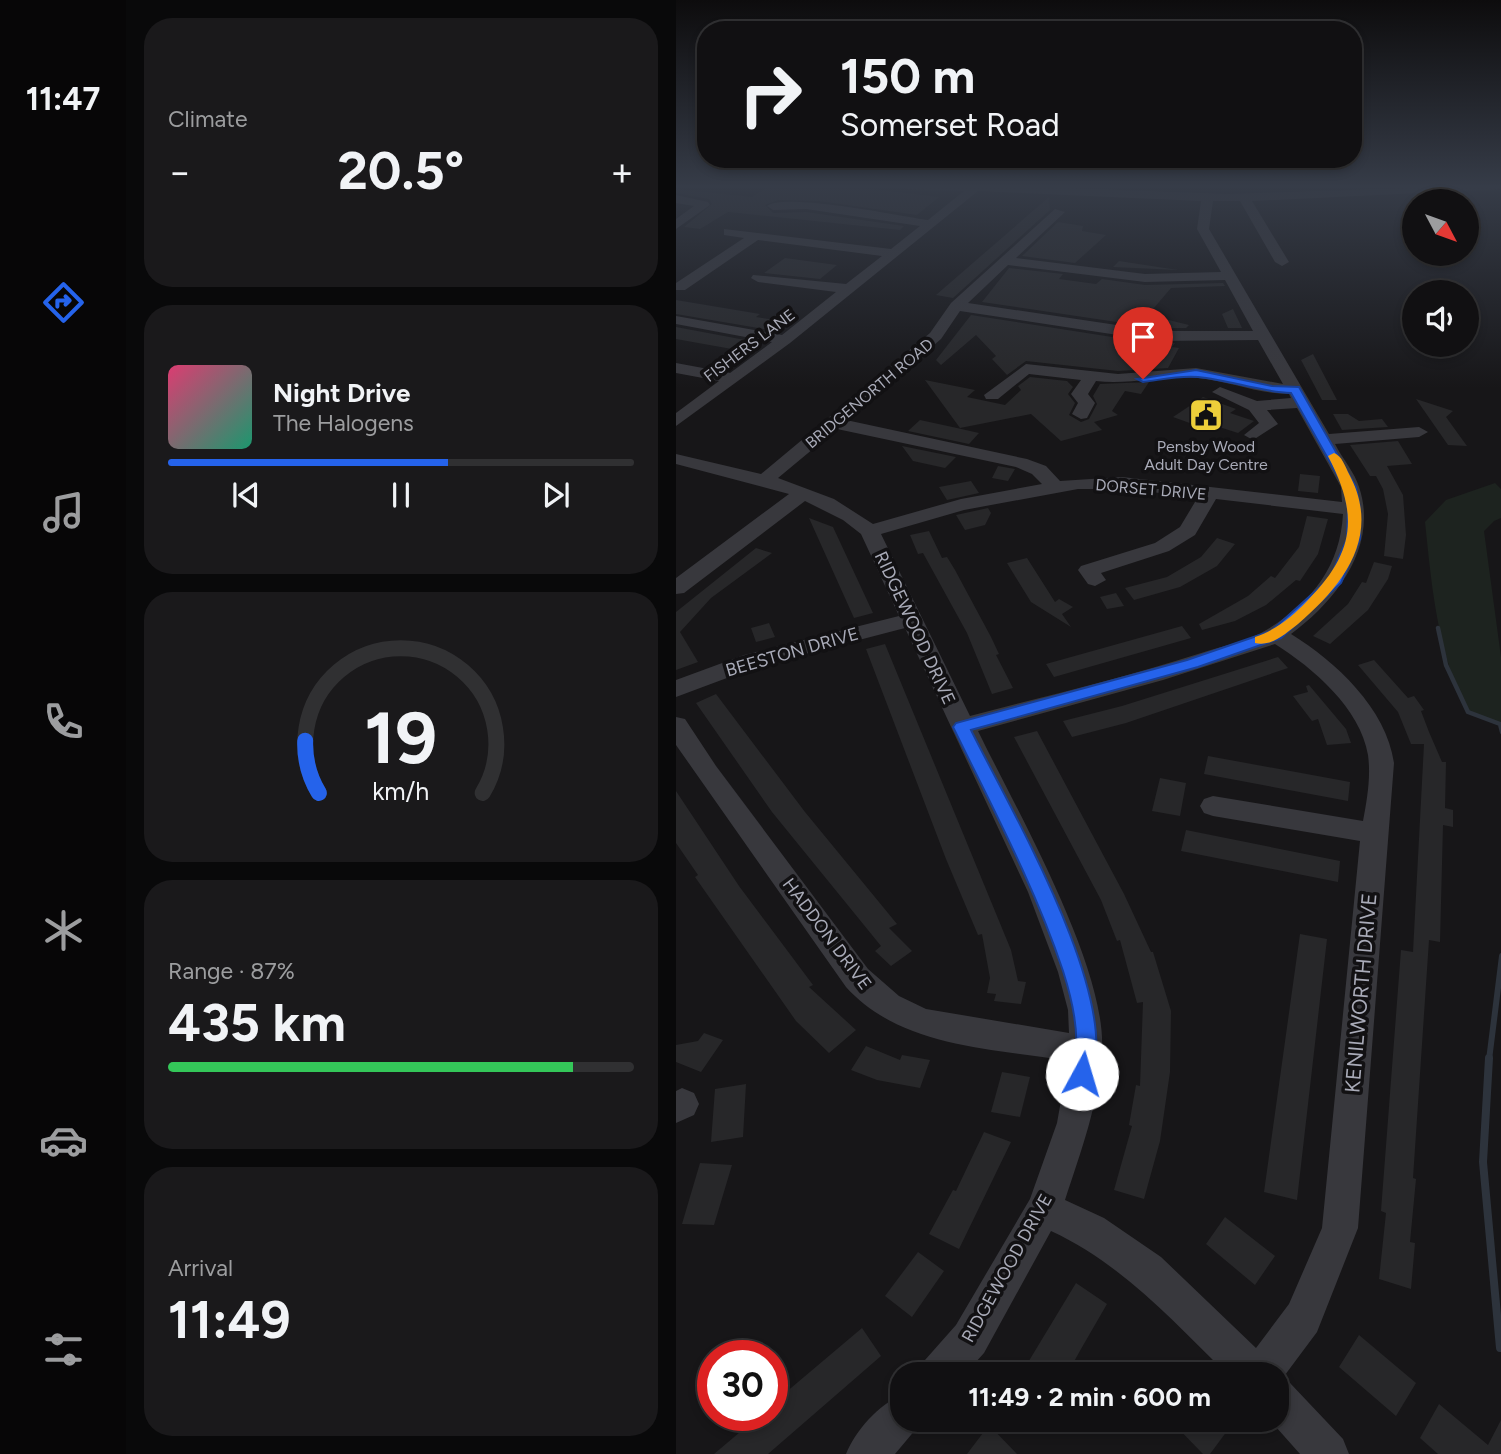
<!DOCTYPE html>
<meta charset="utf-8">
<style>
body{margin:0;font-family:Figtree,sans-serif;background:#1a191b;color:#f1f3f6;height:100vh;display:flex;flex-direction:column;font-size:26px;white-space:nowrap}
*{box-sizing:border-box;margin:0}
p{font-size:23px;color:#9c9d9f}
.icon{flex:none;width:38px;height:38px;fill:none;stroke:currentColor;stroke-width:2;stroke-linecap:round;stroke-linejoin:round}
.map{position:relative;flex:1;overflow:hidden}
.details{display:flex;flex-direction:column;gap:18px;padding:18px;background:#09090a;width:550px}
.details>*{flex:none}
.guide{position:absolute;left:21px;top:21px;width:665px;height:147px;border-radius:28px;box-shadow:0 4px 10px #0003,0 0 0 2px #303032;background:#111012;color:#f1f3f6;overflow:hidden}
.needle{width:46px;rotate:131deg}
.tools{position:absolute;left:726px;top:189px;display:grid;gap:14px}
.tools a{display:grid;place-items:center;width:77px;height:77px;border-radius:50%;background:#111012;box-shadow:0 4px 10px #0003,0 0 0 2px #303032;font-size:35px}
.speed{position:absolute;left:21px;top:1340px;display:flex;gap:14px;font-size:35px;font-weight:700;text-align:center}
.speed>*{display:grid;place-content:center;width:91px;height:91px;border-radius:50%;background:#111012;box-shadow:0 4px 10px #0003,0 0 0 2px #303032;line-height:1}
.speed .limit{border:10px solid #d22;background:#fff;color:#111}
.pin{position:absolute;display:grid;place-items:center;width:60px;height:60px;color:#fff;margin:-72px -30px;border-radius:50% 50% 50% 0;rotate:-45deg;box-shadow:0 0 7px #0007}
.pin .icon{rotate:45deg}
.me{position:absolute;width:77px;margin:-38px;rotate:6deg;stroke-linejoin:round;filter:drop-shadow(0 0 5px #0008)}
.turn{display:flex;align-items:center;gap:24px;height:147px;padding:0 28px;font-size:32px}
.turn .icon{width:91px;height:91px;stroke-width:2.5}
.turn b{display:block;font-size:49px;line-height:60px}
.big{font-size:52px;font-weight:700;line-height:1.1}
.details .tile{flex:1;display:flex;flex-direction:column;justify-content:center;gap:10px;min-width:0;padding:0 24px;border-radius:28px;background:#1a191b}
.details .dial{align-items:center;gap:0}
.dial svg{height:182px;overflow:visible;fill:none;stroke:#303032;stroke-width:7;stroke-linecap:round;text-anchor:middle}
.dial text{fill:#f1f3f6;stroke:none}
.song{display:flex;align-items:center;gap:21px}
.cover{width:84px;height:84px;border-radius:10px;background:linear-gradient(135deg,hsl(340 70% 55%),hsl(160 70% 35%))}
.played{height:7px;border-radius:4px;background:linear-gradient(90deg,#2563eb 60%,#303032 60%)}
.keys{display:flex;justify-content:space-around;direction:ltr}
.heat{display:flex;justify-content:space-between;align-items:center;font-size:38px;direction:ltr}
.charge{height:10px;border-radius:5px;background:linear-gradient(90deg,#34c759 87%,#303032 0)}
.trip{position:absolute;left:214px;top:1362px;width:399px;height:70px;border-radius:28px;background:#111012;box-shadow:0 4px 10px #0003,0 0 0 2px #303032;font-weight:700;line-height:70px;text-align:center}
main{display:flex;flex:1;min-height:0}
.tabs{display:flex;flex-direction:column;width:126px;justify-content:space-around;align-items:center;background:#070607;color:#9c9d9f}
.tabs .icon{width:49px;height:49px}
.tabs .current{color:#2563eb}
.tabs b{font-size:32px;color:#f1f3f6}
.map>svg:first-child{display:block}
.green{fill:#1d231f}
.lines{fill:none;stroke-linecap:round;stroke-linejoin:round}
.stream-far2{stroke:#2d333c;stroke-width:4.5}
.stream-far1{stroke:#2d333c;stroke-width:6}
.stream{stroke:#2d333c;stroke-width:8}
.building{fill:#272729}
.minor{fill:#38383d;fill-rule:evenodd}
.route{fill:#2563eb;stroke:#184099;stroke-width:2}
.slow{fill:#f59e0b}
.labels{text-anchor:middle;stroke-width:7;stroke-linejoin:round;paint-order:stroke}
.far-street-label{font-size:16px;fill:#a9abb8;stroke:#121113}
.far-poi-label{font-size:16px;fill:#a9abb8;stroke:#121113}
.street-label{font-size:18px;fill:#a9abb8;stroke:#121113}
.near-street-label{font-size:21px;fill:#a9abb8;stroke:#121113}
</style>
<main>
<nav class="tabs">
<b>11:47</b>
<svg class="icon current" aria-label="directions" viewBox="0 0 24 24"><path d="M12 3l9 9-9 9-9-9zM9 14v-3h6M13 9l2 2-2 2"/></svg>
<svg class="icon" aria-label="music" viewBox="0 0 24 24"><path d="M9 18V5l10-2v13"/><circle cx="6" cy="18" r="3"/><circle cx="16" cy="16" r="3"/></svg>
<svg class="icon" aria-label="phone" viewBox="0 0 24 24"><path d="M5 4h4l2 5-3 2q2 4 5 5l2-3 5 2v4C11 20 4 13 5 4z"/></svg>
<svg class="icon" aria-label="climate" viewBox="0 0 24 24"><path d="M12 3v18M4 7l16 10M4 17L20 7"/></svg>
<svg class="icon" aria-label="car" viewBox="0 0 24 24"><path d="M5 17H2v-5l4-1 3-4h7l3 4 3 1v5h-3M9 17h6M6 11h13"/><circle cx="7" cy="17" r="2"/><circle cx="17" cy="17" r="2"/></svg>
<svg class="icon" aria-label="filters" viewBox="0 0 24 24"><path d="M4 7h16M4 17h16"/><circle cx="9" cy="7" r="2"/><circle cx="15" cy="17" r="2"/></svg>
</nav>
<section class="details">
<div class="tile"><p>Climate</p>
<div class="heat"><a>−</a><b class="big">20.5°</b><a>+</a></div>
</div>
<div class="tile">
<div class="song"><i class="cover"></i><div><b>Night Drive</b><p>The Halogens</p></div></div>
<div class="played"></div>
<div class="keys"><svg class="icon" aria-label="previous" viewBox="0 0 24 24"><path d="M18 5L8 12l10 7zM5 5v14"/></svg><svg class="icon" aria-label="pause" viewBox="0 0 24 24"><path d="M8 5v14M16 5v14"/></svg><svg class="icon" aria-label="next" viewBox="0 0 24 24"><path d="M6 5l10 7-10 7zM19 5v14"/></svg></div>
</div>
<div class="tile dial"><svg viewBox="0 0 100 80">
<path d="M14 69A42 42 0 1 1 86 69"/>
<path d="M14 69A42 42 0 0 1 8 46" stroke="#2563eb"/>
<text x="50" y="56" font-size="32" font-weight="700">19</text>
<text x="50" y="72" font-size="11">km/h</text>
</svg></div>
<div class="tile"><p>Range · 87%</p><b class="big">435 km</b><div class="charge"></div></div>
<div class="tile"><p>Arrival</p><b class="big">11:49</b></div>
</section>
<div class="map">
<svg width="826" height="1454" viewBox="0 0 826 1454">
<rect width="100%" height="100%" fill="#171618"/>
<path class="green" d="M819 483 825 489V518L818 521 808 531 825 657V726L792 712C761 652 756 588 749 522L770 500Z"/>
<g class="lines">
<path class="stream-far2" d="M762 628 770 665 792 712 824 724 826 732"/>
<path class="stream-far1" d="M813 1060 826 956"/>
<path class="stream" d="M813 1058 807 1162 824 1348"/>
</g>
<path class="building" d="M96 185H165L263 197 241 215 143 201 102 200 89 205 97 213 130 212 228 226 224 230 52 212 24 229 8 227 36 204 33 199 0 193V189L76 197Z
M373 197 374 210 277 298 260 295Z
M382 222 407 226 406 231 430 235 399 263 346 256Z
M109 258 161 265 144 279 88 273Z
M443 261 482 267 502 270 437 267Z
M333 268 387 274 383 279 420 284 426 279 469 285 547 283 549 286 495 288 472 315 513 325 510 328H481L306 302Z
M0 300 84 314 80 317 106 321 94 330 0 314Z
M557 309 566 328H552L546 314Z
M295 315 481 344 499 343 496 347 503 348 492 368 442 371 350 361 331 375 316 359 320 356 300 335 265 365 260 360Z
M0 327 80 342 67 351 0 339Z
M637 354 661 400H646L625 360Z
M354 377 391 381 397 387 392 394 399 403 393 415 405 422 413 419 421 404 417 396 424 384 473 382 465 394 449 391 436 411 442 415 418 422 426 430 385 441 355 414 284 428 249 380 299 390 291 397 329 405 345 390 342 386Z
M527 397 560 409 554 413 578 421 562 433 540 426 533 430 497 417Z
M740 399 777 411 770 417 791 446 772 445Z
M657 414H672L683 421 706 419 712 427 666 430Z
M244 420 281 428 303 433 293 444 232 431Z
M722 441 736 464 711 466 727 495 730 535 727 559 708 556 712 514 707 489 700 476H694L674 445Z
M226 446 280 457 269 468 237 461Z
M322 466 339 469 332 481 316 478Z
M624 474 644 476 642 493 622 491Z
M295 481 303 493 271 500 263 487Z
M312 508 315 513 309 525 289 530 280 515Z
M631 516 652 519 642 554 624 581 620 580 590 605 559 621 526 630 523 624 572 596 595 576 599 578 623 547Z
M133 518 157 527 197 613 178 618Z
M253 531 266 558 271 557 279 570 315 637 323 654 320 655 337 688 316 694 291 633 247 553 242 554 234 535Z
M541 538 559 544 541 566 504 587 458 600 449 588 491 577 525 557Z
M80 548 96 553 35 598 4 632 22 662 0 670V612Z
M351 558 379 602 383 599 397 607 386 614 395 627 355 602 331 563Z
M698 562 716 566 712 579 692 610 654 644 637 636 672 604 686 582 690 583Z
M440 593 448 606 431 609 424 597Z
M93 623 99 637 80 642 75 628Z
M506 626 515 638 378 677 370 664Z
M209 644 335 950 342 981 350 982 345 1004 318 1001 320 994 311 993 314 978 306 934 302 935 270 859 190 649Z
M602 657 612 668 450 723 396 737 387 721 446 706Z
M698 660 732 698 738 696 748 710 745 711 753 732 766 762H770L769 808 777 810V827L767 825 764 942 753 940 737 1178 740 1179 734 1242 739 1243 735 1289 703 1279 710 1213 705 1211 725 950 737 952 748 744H735L722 712 682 665Z
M633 685 670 729 675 743 651 745 642 719 636 721 617 696 632 692 630 686Z
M40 694 129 812 221 924 213 928 236 951 215 966 199 951 205 946 96 812 20 703Z
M361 731 448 894 475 952H477L495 1011 494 1072 484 1141 468 1199 438 1190 456 1126 453 1125 460 1085 464 1086 467 1002 461 1003 444 940 441 941 425 900 338 737Z
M532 756 674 782 672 801 528 774Z
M484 778 510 783 504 816 476 811Z
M0 791 63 886 137 985 133 987 180 1030 153 1053 120 1021 19 877 22 875 0 843Z
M510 830 664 861 662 882 505 851Z
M624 934 651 939 621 1200 588 1192Z
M28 1033 47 1040 25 1072 0 1062V1045L22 1041Z
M190 1046 224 1060 226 1055 254 1060 244 1088 201 1080 175 1070Z
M326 1072 354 1077 344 1117 315 1112Z
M70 1084 67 1137 35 1142 39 1089Z
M308 1132 335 1142 283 1249 253 1234 277 1190 280 1191Z
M24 1163 56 1165 38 1225 6 1224Z
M549 1217 599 1256 579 1285 530 1244Z
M242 1252 268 1271 236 1317 209 1296Z
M400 1283 431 1304 405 1349 391 1374H345Z
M186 1328 205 1356 92 1454H38L83 1416H96V1404Z
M683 1335 740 1383 720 1416 663 1367Z
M763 1404 812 1445 825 1420V1454H762L744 1438Z
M493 1419H546L554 1427 534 1454H527Z
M313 1425 341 1454H291Z"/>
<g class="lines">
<path class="minor" d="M224 185H310L552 194 826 185V189L576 201 613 262 606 266 599 262 564 201H537L533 229 653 434 743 427 752 432 743 437 659 444C666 458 679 473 683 487 703 546 660 601 615 634 660 662 710 708 718 763L682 1228 641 1332 606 1379 614 1383 667 1439 673 1454H624L593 1419H600V1374H551C496 1320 446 1264 375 1231L308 1353 289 1374H243L249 1360 280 1325 354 1199 381 1123 392 1061C316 1048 225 1048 170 987L0 745V717L9 719 40 766 192 969 223 996 250 1009 393 1033 392 1010 382 972 352 892 229 628 83 666 0 697V680L68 655 223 616 185 534 167 520 129 501 8 593 0 594V578L113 494 0 464V454L85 474 254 333 275 303 379 209 389 212 340 258 469 274 545 272 521 229 525 201 302 191 114 343 0 426V413L43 381 0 373V363L54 373 96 342 0 324V316L106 335 160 292 82 282 75 278 77 275 170 284 206 256 82 240 9 290H0V283L68 238 48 235V229L215 249 244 226 130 209 97 210 91 206C109 192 224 216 252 220L288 191 230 189ZM332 265 469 282 549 280 577 331H481L292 303ZM284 311 481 341 582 340 607 384 520 368 442 374 350 364 308 395 310 399H322L353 374 405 380 395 394 402 403 396 414 405 419 411 418 419 403 412 394 420 381C454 385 489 375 522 378 553 381 582 394 613 394L615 398 581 401 544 387 536 392 573 410 583 423 568 435 577 440 602 424 591 410 621 408 665 487 666 502 446 477 384 481 370 466 351 459 170 420 265 339ZM161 429 340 467 356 474 366 484 285 499 197 524 158 499 102 478ZM402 489H446L522 497 504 527 479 543 405 566 402 570 412 584 419 586 430 580 425 573 493 551 519 535 540 499 667 514C664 566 637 601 592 629 572 642 545 646 522 654 447 678 370 696 294 716L205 534 288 510ZM599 644C637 668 684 708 692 755 695 777 691 800 687 821L537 796 528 799 524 806 528 813 537 816 684 841 646 1228 613 1304 580 1348 485 1257 428 1218 389 1200C405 1151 423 1103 426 1051 431 967 340 809 302 731L487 680Z
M0 195 32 202 34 205 0 229V219L18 206 0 203Z
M6 1088 18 1093 23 1104 18 1115 0 1123V1091Z
M226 1395V1419H245L240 1429 219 1454H170C180 1430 202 1405 226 1395Z"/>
</g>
<linearGradient id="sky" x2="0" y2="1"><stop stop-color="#0d0c0d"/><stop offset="0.48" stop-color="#363c48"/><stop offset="1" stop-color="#363c48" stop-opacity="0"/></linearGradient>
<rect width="826" height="388" fill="url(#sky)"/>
<path class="route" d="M520 370 596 386 623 387 680 487 684 509V539L665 583 605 638 522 667 295 730C332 805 449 1002 414 1081L406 1084 399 1081C394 1070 399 1061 400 1050 402 1024 395 996 387 971 359 887 316 807 277 727L280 723 511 660 595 631 654 578 671 539 672 509 668 487 615 393C584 392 554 380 522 377 504 375 484 380 467 382L461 379Z"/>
<path class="slow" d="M658 453C666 456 669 466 673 474 706 535 668 585 622 624 610 633 596 647 579 643V637C600 630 617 616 632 600 679 552 683 515 652 456Z"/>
<defs>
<g id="civic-square" transform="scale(1.75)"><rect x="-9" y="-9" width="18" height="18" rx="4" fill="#edcf3a" stroke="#121113"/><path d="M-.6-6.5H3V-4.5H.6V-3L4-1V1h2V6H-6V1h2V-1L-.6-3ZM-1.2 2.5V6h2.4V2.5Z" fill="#111"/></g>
</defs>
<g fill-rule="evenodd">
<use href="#civic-square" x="530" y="415"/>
</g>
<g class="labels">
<g class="far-street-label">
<text transform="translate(73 345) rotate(-37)" y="6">FISHERS LANE</text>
<text transform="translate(193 393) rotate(-40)" y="6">BRIDGENORTH ROAD</text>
<text transform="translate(475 489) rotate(5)" y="6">DORSET DRIVE</text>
</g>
<g class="far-poi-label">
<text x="530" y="452">Pensby Wood<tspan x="530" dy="18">Adult Day Centre</tspan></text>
</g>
<g class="street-label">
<text transform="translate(239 628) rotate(65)" y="6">RIDGEWOOD DRIVE</text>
<text transform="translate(116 652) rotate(-16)" y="6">BEESTON DRIVE</text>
<text transform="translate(151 934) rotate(53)" y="6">HADDON DRIVE</text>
<text transform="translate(331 1268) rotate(-61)" y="6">RIDGEWOOD DRIVE</text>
</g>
<g class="near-street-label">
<text transform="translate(685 993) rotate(-85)" y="7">KENILWORTH DRIVE</text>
</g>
</g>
</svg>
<div class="tools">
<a><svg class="needle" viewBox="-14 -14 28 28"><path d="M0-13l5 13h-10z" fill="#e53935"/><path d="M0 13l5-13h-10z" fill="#9c9d9f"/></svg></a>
<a><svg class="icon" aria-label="sound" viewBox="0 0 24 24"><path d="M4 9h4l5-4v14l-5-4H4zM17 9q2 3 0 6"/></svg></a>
</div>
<div class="speed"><div class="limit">30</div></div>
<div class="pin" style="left:467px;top:379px;background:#d93025"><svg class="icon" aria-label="arrive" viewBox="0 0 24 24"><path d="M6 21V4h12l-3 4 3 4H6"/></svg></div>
<svg class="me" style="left:406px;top:1074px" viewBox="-20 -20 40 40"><circle r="19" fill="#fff"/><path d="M0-13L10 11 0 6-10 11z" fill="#2563eb"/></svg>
<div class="trip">11:49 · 2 min · 600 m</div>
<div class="guide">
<div class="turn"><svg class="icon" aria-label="right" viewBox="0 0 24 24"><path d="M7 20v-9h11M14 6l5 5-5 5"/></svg><div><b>150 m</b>Somerset Road</div></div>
</div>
</div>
</main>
